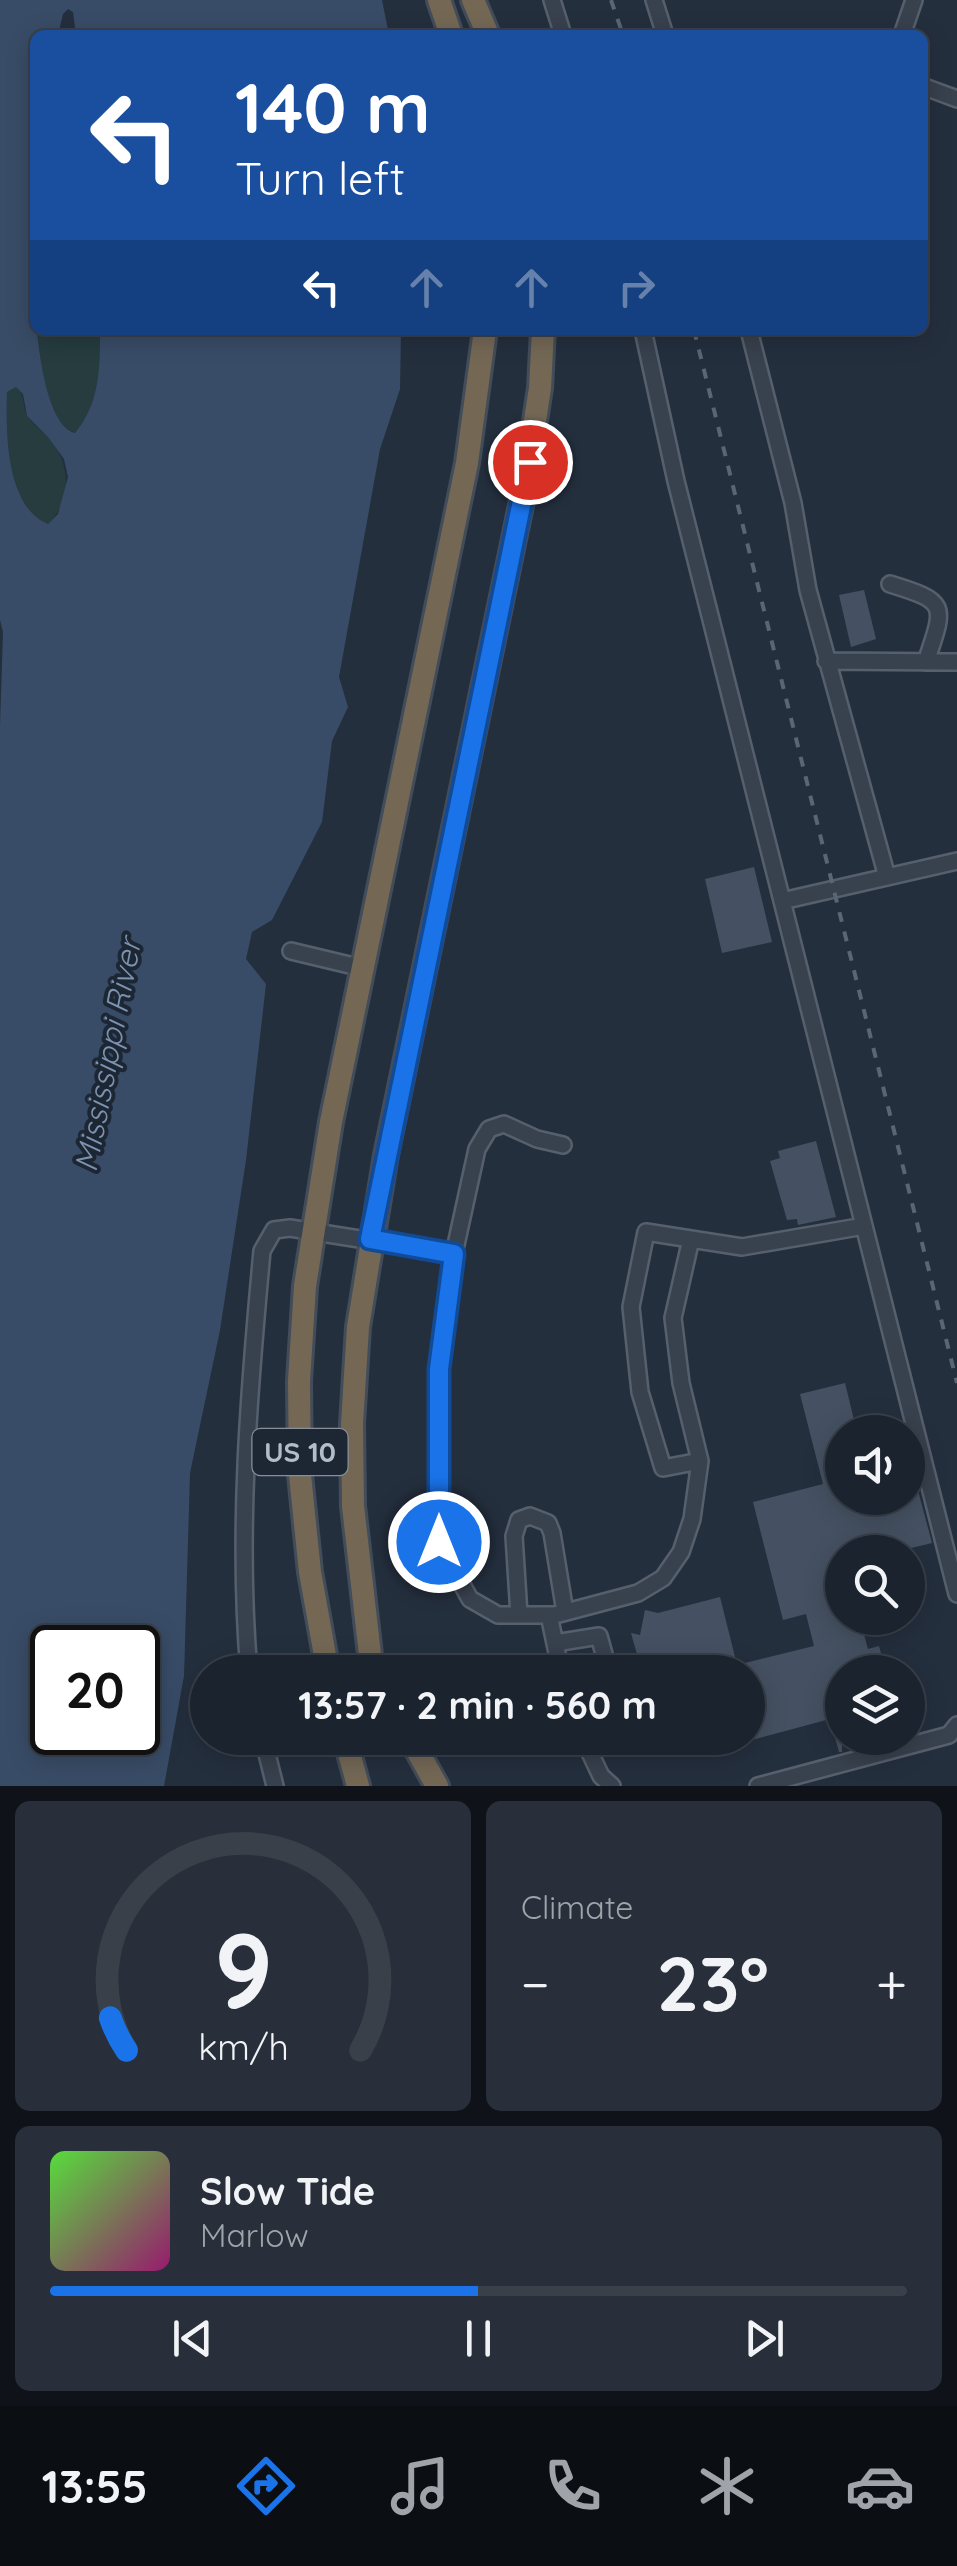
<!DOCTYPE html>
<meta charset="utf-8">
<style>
body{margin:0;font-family:Quicksand,sans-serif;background:#282f3a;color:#f1f3f6;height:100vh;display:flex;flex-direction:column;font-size:38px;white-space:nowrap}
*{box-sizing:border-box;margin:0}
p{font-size:32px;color:#a0a4aa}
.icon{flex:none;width:55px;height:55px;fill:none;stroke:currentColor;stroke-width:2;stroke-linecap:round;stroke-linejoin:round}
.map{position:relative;height:1786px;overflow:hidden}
.panel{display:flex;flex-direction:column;gap:15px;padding:15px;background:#0f1319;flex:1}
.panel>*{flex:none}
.banner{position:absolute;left:30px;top:30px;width:898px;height:305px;border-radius:15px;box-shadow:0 5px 25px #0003,0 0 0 2px #39404a;background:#1a4fa0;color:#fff;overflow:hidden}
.tools{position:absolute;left:825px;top:1415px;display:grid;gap:20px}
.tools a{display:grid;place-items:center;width:100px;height:100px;border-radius:50%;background:#1b232e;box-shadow:0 5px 25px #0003,0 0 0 2px #39404a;font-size:50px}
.speed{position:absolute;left:30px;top:1625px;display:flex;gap:20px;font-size:50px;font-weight:700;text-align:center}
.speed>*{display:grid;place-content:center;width:130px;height:130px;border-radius:50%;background:#1b232e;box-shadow:0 5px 25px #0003,0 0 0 2px #39404a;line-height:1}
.speed .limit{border:5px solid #111;border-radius:15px;background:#fff;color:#111}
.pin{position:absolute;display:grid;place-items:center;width:85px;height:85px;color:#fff;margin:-42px;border:5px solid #fff;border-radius:50%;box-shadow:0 2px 10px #0007}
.me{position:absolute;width:110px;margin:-55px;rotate:0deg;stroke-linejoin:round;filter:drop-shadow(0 0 8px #0008)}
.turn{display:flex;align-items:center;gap:35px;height:210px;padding:0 40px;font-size:45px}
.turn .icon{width:130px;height:130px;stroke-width:2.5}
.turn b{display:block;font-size:70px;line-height:85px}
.lanes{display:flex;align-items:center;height:95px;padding:0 40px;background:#0003;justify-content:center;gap:50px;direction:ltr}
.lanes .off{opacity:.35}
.big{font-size:75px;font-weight:700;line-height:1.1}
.panel .widget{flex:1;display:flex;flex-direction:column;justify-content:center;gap:15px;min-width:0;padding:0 35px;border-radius:15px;background:#282f3a}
.panel .dial{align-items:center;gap:0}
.dial svg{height:260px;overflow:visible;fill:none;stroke:#39404a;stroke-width:7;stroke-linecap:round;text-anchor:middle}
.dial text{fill:#f1f3f6;stroke:none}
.song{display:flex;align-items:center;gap:30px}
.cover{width:120px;height:120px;border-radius:15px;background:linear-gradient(135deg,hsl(110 70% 55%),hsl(320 70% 35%))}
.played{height:10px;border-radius:5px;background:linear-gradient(90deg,#1a73e8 50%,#39404a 50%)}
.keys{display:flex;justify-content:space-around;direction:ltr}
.heat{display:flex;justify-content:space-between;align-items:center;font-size:55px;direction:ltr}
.panel .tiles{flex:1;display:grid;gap:15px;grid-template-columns:1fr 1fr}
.widget:last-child{grid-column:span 2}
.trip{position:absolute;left:190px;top:1655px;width:575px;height:100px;border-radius:50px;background:#1b232e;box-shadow:0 5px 25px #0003,0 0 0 2px #39404a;font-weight:700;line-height:100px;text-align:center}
.menu{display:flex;height:160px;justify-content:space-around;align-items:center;background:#0b0e12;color:#a0a4aa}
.menu .icon{width:70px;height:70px}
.menu .current{color:#1a73e8}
.menu b{font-size:45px;color:#f1f3f6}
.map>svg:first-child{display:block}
.green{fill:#263c3f}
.water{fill:#394c67;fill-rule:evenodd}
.building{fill:#455162}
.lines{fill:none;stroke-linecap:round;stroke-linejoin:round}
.minor-casing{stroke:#565f6c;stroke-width:20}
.highway-casing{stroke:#434c59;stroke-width:28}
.minor{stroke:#38414e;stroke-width:15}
.highway{stroke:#746855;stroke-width:22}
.rail{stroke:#5a6575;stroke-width:4;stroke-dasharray:10 10;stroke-linecap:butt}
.route-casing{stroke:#114b97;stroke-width:25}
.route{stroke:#1a73e8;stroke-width:18}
.labels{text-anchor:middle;stroke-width:8;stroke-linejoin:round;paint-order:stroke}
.shield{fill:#1d2633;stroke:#878f9c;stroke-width:2.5}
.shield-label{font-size:28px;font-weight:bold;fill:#b4bcc9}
.water-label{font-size:32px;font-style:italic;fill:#7c92b1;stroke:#1d2633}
</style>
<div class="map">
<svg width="957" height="1786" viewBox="0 0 957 1786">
<rect width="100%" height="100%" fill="#242f3e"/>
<path class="green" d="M37 330H100C101 368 100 403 75 433 45 422 40 358 37 330Z
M16 387C26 396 22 405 27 416 32 424 43 431 50 439 70 464 73 500 48 524 5 505 6 431 7 392Z"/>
<path class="water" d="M0 0H382L389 35H76L73 12 68 9 63 14 58 35H35C35 97 14 416 75 433 100 403 100 368 100 330H401L400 389 380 449 339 677 348 707 332 741 322 822 272 920 252 932 246 959 266 984 246 1160 220 1330 190 1473 184 1676 164 1786H0V726L3 632 0 620ZM16 387 23 394 27 416 48 437 64 459 68 477 58 514 48 524C5 506 6 430 7 392ZM52 1648H138V1732H52Z"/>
<path class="building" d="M864 590 876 639 851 647 839 595Z
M754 867 772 942 722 953 705 879Z
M816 1141 836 1217 798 1225 797 1219 787 1220 770 1161 780 1158 778 1151Z
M845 1383 857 1432H842V1498H908V1465L911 1464 932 1543 895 1552H842V1618H881L882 1622 862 1627 868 1649 879 1646 886 1672H842V1752H839L830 1719 748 1741V1672H642L631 1633 640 1635 645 1610 658 1613 720 1597 737 1665 814 1646 806 1614 783 1620 753 1502 823 1484 800 1394Z
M694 1738H746L747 1741 698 1754Z"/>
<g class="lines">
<g class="minor-casing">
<path id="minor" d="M552 0 563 35
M654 0 665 35
M902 35 914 0
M922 86 957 99
M643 330 676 481 957 1594
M749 330 793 503 808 590 887 877
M890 584C949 602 945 605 926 662
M826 661 957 662
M782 901 957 861
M291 951 362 968
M563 1145 537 1139 504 1124 489 1129 477 1149 454 1254 439 1369V1543L470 1599 498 1615H555L638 1593 663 1578 681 1552 692 1519 700 1461 663 1468 640 1392 631 1307 646 1232 742 1247 864 1226
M691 1239 673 1318 681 1383 700 1461
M519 1615 514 1536 519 1520 530 1516 548 1523 552 1533 565 1612
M549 1615 561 1672
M555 1643 599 1636 609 1672
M249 1672C237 1533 249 1390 262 1251L274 1230 290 1228 454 1254
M263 1738 275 1786
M583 1738 601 1776 612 1786
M758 1786 949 1735 957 1725"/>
</g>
<g class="highway-casing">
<path id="highway" d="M439 0 451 35
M473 0 488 35
M328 1672 310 1572 300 1475 299 1381 305 1286 331 1122 467 463 485 330
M372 1672 353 1506 352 1424 358 1327 386 1155 525 486 540 388 543 330
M345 1738 358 1786
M410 1738 437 1786"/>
</g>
<use href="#minor" class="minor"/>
<use href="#highway" class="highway"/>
<path class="rail" d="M611 0 623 35
M694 330 957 1383"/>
</g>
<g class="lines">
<g class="route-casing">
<path id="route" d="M439 1542V1369L454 1254 370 1239 530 462"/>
</g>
<use href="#route" class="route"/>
</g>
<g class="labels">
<rect class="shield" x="252.5" y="1429" width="95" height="46" rx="8"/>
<g class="shield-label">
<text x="300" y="1462">US 10</text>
</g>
<g class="water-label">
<text transform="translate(108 1055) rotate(-79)" y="11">Mississippi River</text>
</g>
</g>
</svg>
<div class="tools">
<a><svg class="icon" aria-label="sound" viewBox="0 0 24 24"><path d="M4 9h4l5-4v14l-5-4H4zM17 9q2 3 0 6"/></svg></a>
<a><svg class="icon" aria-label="search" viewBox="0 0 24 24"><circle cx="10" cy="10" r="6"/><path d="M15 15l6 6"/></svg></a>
<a><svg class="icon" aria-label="layers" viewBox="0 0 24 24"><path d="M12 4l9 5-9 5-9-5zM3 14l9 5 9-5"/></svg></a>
</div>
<div class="speed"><div class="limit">20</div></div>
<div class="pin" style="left:530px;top:462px;background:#d93025"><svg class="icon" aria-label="arrive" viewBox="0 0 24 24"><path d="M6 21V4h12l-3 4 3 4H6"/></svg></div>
<svg class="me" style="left:439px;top:1542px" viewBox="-20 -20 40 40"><circle r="17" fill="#1a73e8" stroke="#fff" stroke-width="3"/><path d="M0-11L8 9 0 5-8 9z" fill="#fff"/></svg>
<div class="trip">13:57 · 2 min · 560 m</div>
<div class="banner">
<div class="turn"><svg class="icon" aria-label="left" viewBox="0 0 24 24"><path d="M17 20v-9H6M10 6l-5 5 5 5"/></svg><div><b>140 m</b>Turn left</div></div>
<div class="lanes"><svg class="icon" aria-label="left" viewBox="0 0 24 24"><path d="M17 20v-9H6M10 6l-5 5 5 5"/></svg><svg class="icon off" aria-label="ahead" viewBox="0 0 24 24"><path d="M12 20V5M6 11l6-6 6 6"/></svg><svg class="icon off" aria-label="ahead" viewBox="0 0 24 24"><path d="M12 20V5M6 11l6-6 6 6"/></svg><svg class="icon off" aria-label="right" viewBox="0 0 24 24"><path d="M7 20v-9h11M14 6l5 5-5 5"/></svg></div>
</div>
</div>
<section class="panel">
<div class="tiles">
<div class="widget dial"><svg viewBox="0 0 100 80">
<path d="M14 69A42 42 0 1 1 86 69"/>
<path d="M14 69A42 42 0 0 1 9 59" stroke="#1a73e8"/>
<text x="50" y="56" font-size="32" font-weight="700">9</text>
<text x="50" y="72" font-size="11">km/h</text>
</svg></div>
<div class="widget"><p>Climate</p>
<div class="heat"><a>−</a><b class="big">23°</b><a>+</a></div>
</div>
<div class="widget">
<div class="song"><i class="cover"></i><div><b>Slow Tide</b><p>Marlow</p></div></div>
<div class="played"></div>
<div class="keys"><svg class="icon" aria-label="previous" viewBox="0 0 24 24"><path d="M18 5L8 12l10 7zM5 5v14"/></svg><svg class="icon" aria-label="pause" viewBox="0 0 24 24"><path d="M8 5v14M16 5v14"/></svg><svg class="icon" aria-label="next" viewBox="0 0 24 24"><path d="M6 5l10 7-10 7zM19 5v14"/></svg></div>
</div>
</div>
</section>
<nav class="menu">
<b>13:55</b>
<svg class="icon current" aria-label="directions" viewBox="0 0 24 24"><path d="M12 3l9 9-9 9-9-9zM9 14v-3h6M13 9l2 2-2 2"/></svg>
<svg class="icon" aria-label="music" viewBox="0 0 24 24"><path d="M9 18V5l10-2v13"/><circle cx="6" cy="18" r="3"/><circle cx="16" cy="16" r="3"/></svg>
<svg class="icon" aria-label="phone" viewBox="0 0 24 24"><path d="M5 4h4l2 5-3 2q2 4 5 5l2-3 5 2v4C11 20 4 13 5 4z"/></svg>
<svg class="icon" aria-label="climate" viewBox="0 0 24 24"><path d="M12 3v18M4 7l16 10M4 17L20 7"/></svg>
<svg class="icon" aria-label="car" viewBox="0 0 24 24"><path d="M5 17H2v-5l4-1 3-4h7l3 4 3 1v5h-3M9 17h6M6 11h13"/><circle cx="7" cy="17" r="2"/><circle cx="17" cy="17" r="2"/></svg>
</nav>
